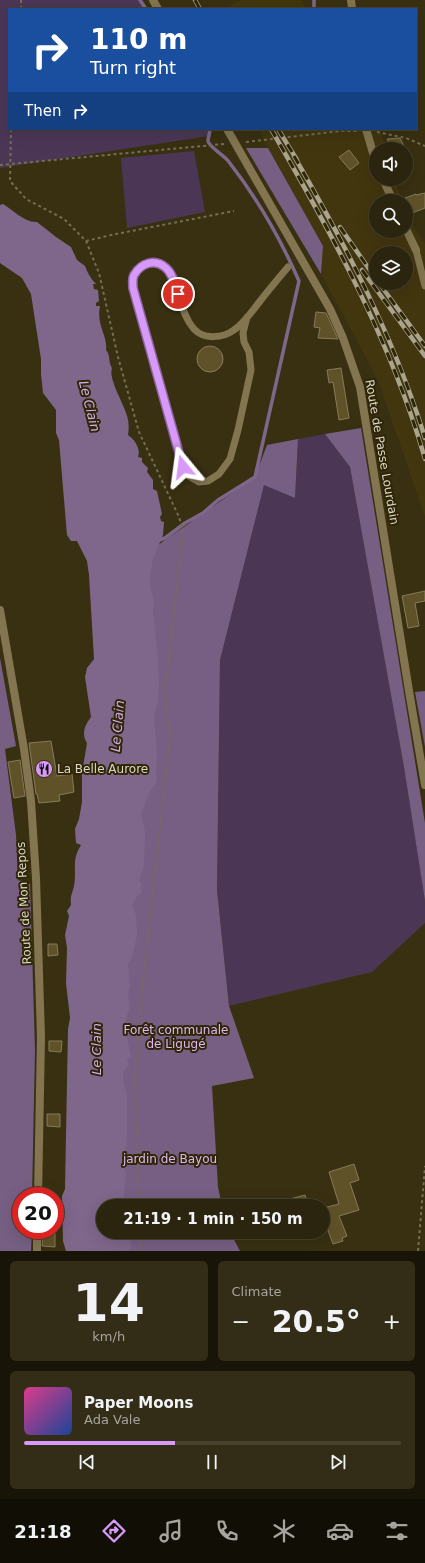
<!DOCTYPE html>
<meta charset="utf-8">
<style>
body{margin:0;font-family:"DejaVu Sans",sans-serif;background:#332c17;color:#f1f3f6;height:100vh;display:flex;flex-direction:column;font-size:15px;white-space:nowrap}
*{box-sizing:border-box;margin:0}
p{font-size:13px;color:#a6a49e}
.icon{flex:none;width:22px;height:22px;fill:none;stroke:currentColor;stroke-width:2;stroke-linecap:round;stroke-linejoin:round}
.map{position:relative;height:1251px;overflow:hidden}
.side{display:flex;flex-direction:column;gap:10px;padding:10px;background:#181408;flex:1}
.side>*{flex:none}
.top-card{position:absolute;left:8px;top:8px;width:409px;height:122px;border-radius:0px;box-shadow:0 4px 16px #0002,0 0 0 1px #47412e;background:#1a4fa0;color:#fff;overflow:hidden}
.buttons{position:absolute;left:369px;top:142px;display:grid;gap:8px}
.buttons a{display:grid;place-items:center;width:44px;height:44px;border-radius:50%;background:#2b240e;box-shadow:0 4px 16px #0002,0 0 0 1px #47412e;font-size:20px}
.speed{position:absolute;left:12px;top:1187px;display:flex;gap:8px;font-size:20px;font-weight:700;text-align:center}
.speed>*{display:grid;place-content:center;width:52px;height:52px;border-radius:50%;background:#2b240e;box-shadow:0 4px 16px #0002,0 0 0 1px #47412e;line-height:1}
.speed .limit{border:6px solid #d22;background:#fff;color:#111}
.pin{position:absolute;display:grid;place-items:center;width:34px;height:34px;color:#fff;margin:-17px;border:2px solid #fff;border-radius:50%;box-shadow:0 1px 4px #0007}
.me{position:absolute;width:44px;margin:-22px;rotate:344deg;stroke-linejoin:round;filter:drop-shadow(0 0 3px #0008)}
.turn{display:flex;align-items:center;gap:14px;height:84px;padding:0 16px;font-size:18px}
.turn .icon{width:52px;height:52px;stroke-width:2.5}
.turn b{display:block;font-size:28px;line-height:34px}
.then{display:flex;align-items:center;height:38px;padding:0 16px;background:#0003;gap:8px;font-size:15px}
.big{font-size:30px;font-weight:700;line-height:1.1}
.side .widget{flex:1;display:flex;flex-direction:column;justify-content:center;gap:6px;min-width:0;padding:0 14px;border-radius:6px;background:#332c17}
.side .dial{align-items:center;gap:0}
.dial b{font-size:52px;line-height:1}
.song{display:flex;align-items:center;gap:12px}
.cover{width:48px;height:48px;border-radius:6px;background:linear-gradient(135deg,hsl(330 70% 55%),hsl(220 70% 35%))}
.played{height:4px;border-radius:2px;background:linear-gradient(90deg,#d89af8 40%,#47412e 40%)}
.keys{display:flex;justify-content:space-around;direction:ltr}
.heat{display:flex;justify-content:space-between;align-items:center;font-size:22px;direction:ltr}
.side .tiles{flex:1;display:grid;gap:10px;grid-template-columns:1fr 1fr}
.widget:last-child{grid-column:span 2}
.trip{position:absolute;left:96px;top:1199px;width:234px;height:40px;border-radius:20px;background:#2b240e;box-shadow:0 4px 16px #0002,0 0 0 1px #47412e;font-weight:700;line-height:40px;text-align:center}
.tab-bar{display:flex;height:64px;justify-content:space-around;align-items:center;background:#110e06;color:#a6a49e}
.tab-bar .icon{width:28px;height:28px}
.tab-bar .active{color:#d89af8}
.tab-bar b{font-size:18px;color:#f1f3f6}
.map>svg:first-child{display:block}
.built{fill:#42360f;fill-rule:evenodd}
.green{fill:#4b3656}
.forest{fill:#765f83}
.water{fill:#7e678b}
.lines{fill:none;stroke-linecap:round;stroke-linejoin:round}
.stream{stroke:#7e678b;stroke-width:3.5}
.building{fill:#605228;stroke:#857a5b}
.path{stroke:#756e54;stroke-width:2;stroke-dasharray:3 3;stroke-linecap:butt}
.service{stroke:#827550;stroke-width:7}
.minor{stroke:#827550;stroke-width:8}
.rail-casing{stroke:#aaa38e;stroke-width:4.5}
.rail{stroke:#2f2608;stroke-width:3;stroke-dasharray:9;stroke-linecap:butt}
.route-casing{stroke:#8c64a1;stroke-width:10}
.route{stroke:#d89af8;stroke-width:7}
.labels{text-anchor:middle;stroke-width:4;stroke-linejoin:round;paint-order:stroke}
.street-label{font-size:12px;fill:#dcd7c6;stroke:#2f2608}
.poi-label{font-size:12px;fill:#dcd7c6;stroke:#2f2608;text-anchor:start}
.park-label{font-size:12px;fill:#ddb6f2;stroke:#2f2608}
.water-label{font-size:13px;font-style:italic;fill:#d4ade9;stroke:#2f2608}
</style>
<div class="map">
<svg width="425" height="1251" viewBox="0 0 425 1251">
<rect width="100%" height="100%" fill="#393012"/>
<path class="built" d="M241 0H302L306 9H224Z
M258 129H380L386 149H376V179H395L402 201H376V231H406V215L425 244V517L378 380 321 274 323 246ZM376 253H406V283H376Z"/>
<path class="green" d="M0 0H140L145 9H9V129H210L209 136 0 168Z
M194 151 205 212 127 228 121 158Z
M325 434 350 467 404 767 425 901V923L372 972 229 1006 217 890 220 660 264 484 295 498 298 439Z"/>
<path class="forest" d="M246 148H268L323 246 321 274Z
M361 428 425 823V901L404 767 350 467 325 434Z
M298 439 295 498 264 485 220 660 217 890 229 1006 254 1078 212 1086 218 1187 222 1206H108L128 565 158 545 255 477 267 445Z
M0 658 16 746 5 749 16 835 18 880 30 884 35 1050 32 1196H21V1230H32L31 1251H0Z
M425 691V747L415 692Z
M106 1232H230L240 1251H105Z"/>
<path class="water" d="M3 204C13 210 25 223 37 222L56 237 71 247 77 260 85 266C87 272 91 279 96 284H93L94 289 98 290 99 301 96 303V306H100C96 326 108 336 106 350 111 356 108 362 112 368 108 379 124 404 127 416 129 422 129 429 128 435 135 440 141 449 138 457L142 458V462L148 468 147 472 153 480V489L157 491 162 514 160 517 161 521 164 522 163 535 153 559 150 576V586L154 601 153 612 158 659 159 682 158 701 154 717 157 753 156 771 157 781 151 790 141 813 145 831 144 866 139 880 142 885 140 888 142 893 137 896 132 906 136 915 137 936 132 957 128 964 130 986 128 995 130 1006 125 1022V1029L131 1056 127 1060 129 1066 124 1070 123 1074 124 1084 127 1095V1136L124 1167 126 1174 123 1206H103V1232H129L131 1247 129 1251H66L63 1241 62 1196 65 1189 68 1029 70 1018 66 983 67 948 65 935 69 916 67 911 71 905C70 895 72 895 74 886 77 869 71 861 81 845L76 843 75 829 79 819 82 802V773L87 743C81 734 85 725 91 717L85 677 87 668 94 659 89 575 87 561 77 541H71L67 535 59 440 56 433V410L43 393 41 374V359L31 294 22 278 0 263V205Z"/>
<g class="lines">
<path class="stream" d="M140 0 146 9
M314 0V9
M157 541 165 538 185 523 203 513 218 500 255 477 299 281C281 240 257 198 229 162 225 156 209 147 208 141 208 137 210 133 210 129"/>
</g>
<path class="building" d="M400 138 404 146 398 149H392L387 139Z
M349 150 359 163 350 170 339 157Z
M425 193V208L412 213 405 198 416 194V195Z
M316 312 326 313 338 339 318 338 320 328 314 327Z
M197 359a13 13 0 1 1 26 0a13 13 0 1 1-26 0Z
M341 368 349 418 339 420 333 382 329 383 327 370Z
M425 591V601L415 603 419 626 408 628 402 596Z
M51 741 57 776 72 774 74 792 59 795 60 801 39 803 37 794H36L29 743Z
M20 760 25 796 14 798 8 762Z
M48 944H57L58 955 48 956Z
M49 1041H62L61 1052 49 1051Z
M47 1114H60V1127L47 1126Z
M354 1164 359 1180 350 1183 359 1210 339 1216 347 1236 342 1238 343 1241 333 1244 323 1217V1208L339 1204 329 1172Z
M305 1195 308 1206H276L275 1203Z
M43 1232H55V1247L42 1246Z"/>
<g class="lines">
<path class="path" d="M21 9V0
M11 129 10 181 26 199 64 219 86 241 99 273 118 357 139 432 179 517 183 531 165 690 170 739 145 959 135 1076 139 1206
M377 132 406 138 425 146
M246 142 341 131H357
M0 165 224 144
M86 241 111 235 234 211
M140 1232V1251
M418 1251 425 1166"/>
<path class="service" d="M416 250 425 286
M247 317 243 333 244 342 249 352 251 370 238 430 230 459 219 474 208 481 199 482 190 477 183 467 133 288C133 284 132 279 134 276 140 262 159 257 168 271 181 288 179 312 194 329 204 340 223 338 234 330 243 324 250 314 257 305 267 292 277 280 288 267"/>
<path class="minor" d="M153 0 158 9
M351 0 352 9
M227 129 330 309 343 338 360 387 410 697 425 785
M366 129 376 163
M383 179 393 201
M406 229 416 250
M0 610 24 749 31 801 36 878 41 1037 38 1196
M37 1251V1230"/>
<g class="rail-casing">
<path id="rail" d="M195 0 200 9
M271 129C332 234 391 341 425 459
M278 129 297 160
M294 156C346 246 394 337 425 438
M340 227 376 279
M362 270 425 356
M379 283 425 346"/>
</g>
<use href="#rail" class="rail"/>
</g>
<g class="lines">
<g class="route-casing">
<path id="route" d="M178 294C175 285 173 274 166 268 155 258 141 263 134 275 132 279 133 284 133 288L183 467"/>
</g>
<use href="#route" class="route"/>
</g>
<defs>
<g id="restaurant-disc" transform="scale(0.9)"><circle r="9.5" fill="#d89af8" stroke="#2f2608"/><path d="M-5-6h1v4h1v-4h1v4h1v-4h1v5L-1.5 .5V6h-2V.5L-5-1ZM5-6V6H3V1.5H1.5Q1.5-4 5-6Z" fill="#111"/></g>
</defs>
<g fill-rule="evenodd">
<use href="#restaurant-disc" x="44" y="769"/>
</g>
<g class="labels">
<g class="street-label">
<text transform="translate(382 452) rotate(80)" y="4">Route de Passe Lourdain</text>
<text transform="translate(24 903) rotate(-93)" y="4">Route de Mon Repos</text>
</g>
<g class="poi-label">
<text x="57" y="773">La Belle Aurore</text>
</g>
<g class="park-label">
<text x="176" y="1034">Forêt communale<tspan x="176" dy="14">de Ligugé</tspan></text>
<text x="170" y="1163">jardin de Bayou</text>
</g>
<g class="water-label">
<text transform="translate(90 406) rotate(76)" y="5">Le Clain</text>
<text transform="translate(117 726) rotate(-85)" y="5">Le Clain</text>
<text transform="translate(96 1049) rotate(-90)" y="5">Le Clain</text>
</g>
</g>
</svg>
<div class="buttons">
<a><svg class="icon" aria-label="sound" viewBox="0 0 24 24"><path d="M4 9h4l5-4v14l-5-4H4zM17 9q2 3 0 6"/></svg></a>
<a><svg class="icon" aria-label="search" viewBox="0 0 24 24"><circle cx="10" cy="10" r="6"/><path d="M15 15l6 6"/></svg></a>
<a><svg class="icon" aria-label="layers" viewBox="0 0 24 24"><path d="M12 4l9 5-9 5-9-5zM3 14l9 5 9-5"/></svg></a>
</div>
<div class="speed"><div class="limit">20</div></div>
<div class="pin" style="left:178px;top:294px;background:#d93025"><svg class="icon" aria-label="arrive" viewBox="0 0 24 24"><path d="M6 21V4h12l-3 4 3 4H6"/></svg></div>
<svg class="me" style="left:183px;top:467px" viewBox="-20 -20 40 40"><path d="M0-17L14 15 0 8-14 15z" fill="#d89af8" stroke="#fff" stroke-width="4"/></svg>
<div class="trip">21:19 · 1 min · 150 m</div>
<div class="top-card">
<div class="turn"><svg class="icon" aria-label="right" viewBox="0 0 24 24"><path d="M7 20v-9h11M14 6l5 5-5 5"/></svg><div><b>110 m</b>Turn right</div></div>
<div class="then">Then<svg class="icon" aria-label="right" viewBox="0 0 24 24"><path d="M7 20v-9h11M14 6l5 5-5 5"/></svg></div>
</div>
</div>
<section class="side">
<div class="tiles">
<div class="widget dial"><b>14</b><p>km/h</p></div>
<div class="widget"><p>Climate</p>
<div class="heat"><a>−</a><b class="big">20.5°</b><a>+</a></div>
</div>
<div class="widget">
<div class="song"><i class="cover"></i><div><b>Paper Moons</b><p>Ada Vale</p></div></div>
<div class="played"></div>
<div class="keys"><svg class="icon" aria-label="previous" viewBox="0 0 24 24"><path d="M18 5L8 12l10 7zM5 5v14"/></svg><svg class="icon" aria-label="pause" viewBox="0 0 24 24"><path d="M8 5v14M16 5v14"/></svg><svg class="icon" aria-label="next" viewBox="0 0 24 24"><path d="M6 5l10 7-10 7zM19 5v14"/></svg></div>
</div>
</div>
</section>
<nav class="tab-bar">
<b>21:18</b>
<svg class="icon active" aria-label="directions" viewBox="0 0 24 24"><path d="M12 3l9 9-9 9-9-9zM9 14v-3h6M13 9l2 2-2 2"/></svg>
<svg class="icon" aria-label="music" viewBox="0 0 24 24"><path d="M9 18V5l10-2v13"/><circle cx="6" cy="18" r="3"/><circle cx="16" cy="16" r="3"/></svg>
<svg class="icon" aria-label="phone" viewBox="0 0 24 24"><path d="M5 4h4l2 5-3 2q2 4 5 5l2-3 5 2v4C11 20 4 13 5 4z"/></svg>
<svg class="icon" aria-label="climate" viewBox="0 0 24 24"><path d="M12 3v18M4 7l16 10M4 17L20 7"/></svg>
<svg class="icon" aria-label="car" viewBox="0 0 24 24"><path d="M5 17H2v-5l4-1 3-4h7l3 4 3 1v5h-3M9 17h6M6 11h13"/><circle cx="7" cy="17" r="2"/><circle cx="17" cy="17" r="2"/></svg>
<svg class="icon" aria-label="filters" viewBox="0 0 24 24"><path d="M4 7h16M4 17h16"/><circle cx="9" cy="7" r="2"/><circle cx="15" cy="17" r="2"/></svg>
</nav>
